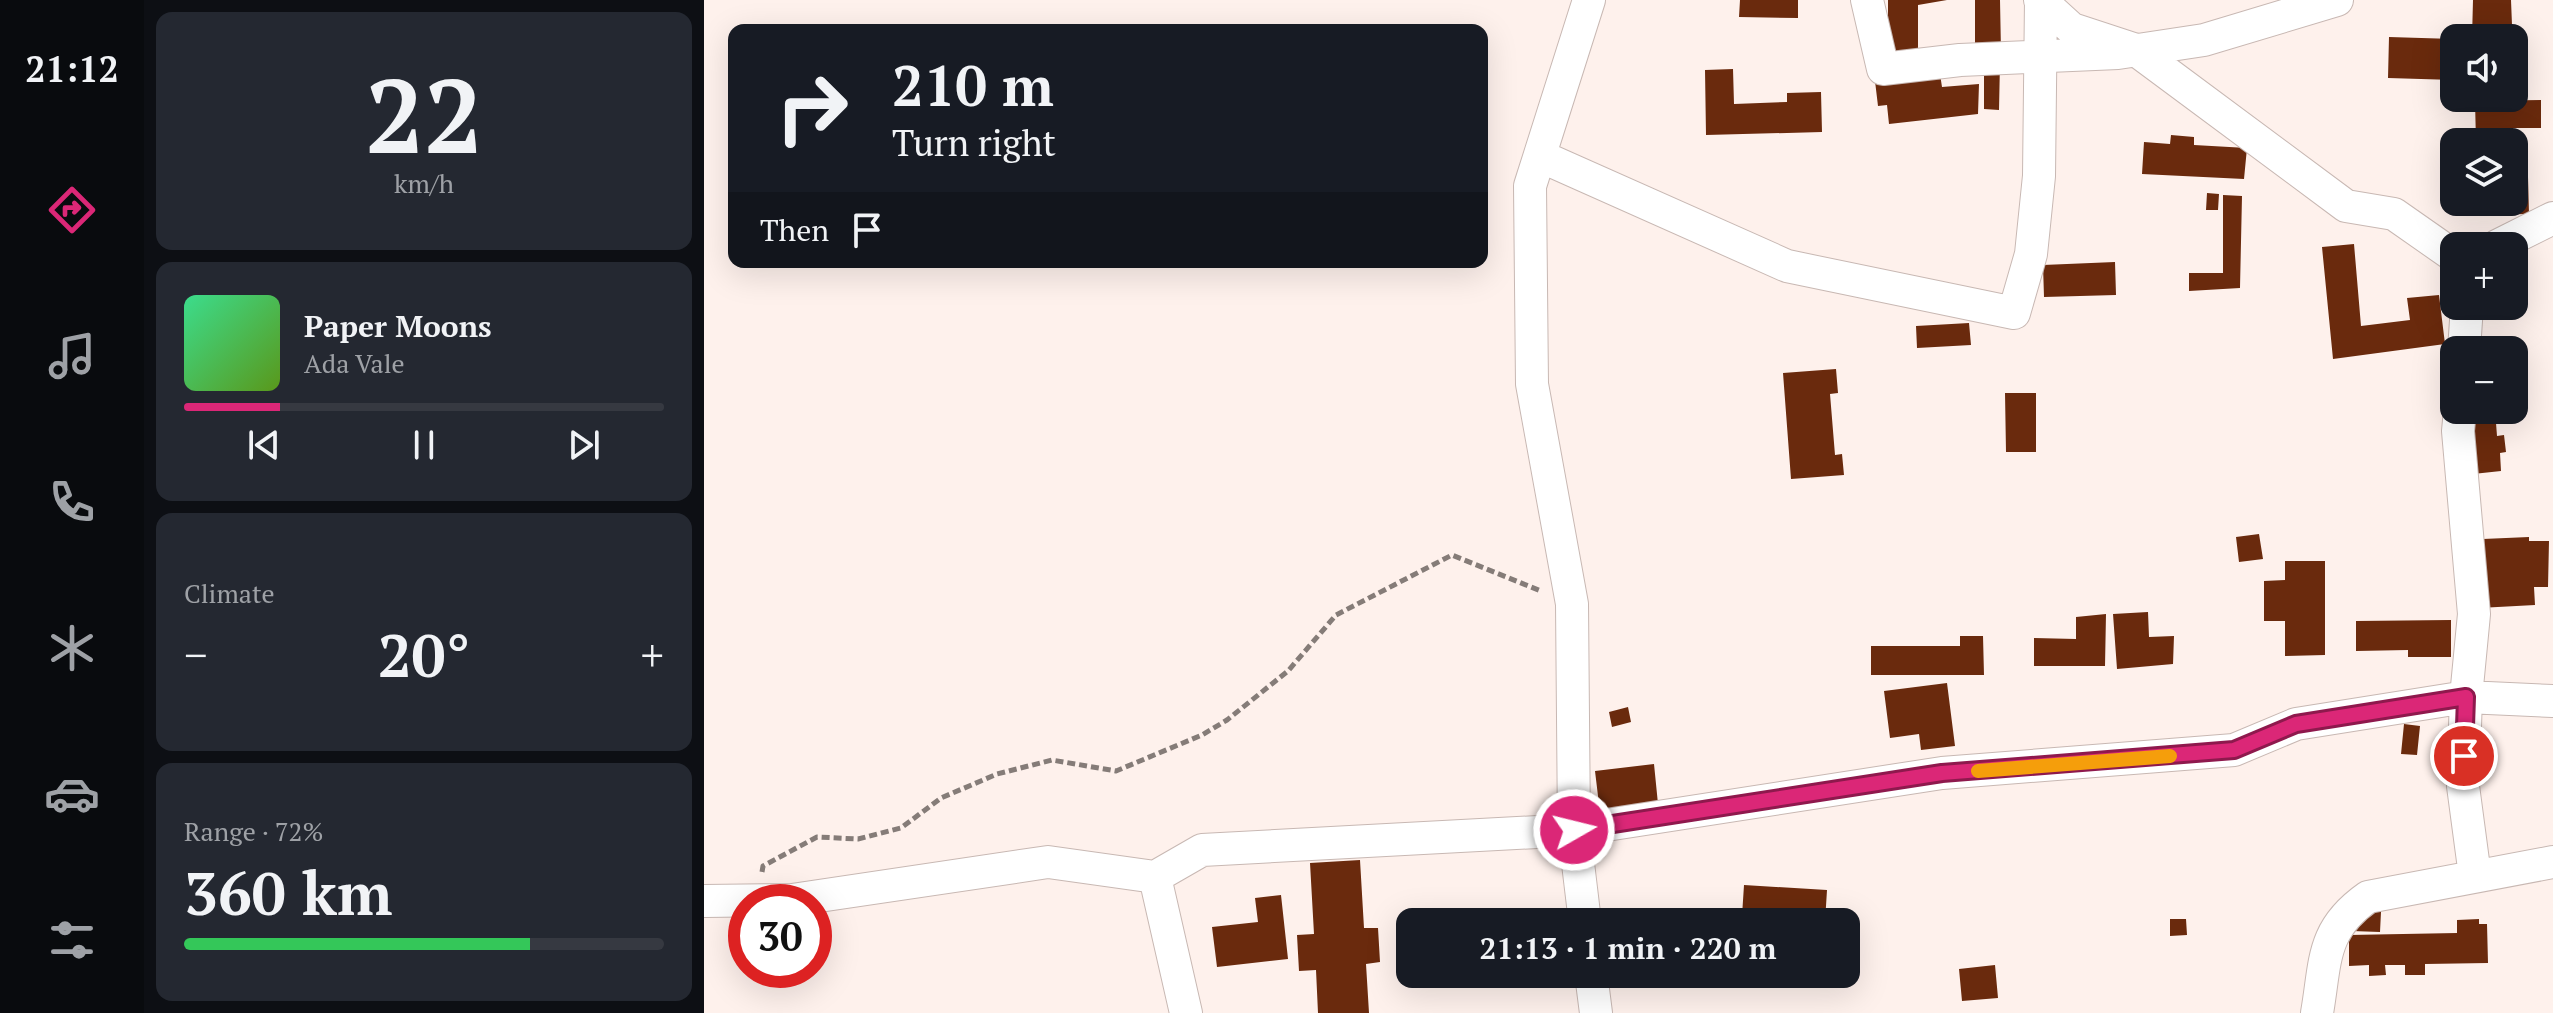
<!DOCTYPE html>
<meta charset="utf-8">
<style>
body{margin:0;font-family:"PT Serif",serif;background:#242831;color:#f1f3f6;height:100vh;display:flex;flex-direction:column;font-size:30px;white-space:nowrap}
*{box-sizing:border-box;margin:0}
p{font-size:26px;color:#9ea1a6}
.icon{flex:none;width:44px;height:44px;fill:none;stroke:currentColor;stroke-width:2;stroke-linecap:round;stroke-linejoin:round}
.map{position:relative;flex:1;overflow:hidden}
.side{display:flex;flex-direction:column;gap:12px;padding:12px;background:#0d0f14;width:560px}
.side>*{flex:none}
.banner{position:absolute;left:24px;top:24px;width:760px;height:244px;border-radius:16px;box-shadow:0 8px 32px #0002;background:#171b24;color:#f1f3f6;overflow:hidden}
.tools{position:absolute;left:1736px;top:24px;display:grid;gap:16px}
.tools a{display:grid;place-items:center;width:88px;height:88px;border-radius:16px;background:#171b24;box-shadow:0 8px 32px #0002;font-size:40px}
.speed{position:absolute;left:24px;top:884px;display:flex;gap:16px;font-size:40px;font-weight:700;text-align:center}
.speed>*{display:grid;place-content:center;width:104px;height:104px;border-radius:50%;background:#171b24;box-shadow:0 8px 32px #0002;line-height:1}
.speed .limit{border:12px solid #d22;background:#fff;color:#111}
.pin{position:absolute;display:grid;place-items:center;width:68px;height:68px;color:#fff;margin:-34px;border:4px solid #fff;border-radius:50%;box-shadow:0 2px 8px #0007}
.me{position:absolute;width:88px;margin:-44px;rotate:82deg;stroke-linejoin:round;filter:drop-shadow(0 0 6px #0008)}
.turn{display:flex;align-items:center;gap:28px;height:168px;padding:0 32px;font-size:36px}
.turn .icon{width:104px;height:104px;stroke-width:2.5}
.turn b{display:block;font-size:56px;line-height:68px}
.then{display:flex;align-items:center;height:76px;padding:0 32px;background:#0003;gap:16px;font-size:30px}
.big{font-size:60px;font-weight:600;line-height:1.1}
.side .tile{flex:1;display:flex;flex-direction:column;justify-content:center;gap:12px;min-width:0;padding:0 28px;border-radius:16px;background:#242831}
.side .dial{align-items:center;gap:0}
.dial b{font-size:104px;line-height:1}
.song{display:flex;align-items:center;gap:24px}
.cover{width:96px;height:96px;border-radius:12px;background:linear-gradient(135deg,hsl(150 70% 55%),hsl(90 70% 35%))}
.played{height:8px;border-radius:4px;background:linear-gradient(90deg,#db2777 20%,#363941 20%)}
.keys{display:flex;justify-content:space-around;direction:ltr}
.heat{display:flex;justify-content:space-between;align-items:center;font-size:44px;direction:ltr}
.charge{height:12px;border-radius:6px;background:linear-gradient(90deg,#34c759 72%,#363941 0)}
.trip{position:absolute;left:692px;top:908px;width:464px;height:80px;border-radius:16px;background:#171b24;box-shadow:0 8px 32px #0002;font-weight:600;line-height:80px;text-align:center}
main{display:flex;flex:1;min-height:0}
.dock{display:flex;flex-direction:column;width:144px;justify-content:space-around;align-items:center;background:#090b0e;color:#9ea1a6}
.dock .icon{width:56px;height:56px}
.dock .selected{color:#db2777}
.dock b{font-size:36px;color:#f1f3f6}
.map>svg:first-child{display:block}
.building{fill:#6a2a0d}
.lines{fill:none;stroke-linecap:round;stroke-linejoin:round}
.street-casing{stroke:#c8b8b3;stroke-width:34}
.path{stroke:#857c78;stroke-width:5;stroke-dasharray:8 4;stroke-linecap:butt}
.street{stroke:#fff;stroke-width:32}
.route-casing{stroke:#8e194d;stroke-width:20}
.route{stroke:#db2777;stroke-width:14}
.slow{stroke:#f59e0b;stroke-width:14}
</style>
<main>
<nav class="dock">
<b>21:12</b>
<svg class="icon selected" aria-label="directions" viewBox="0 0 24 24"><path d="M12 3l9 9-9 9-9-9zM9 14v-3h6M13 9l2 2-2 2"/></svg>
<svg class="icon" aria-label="music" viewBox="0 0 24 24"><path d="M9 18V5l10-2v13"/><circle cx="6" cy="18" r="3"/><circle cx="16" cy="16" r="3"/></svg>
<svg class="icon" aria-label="phone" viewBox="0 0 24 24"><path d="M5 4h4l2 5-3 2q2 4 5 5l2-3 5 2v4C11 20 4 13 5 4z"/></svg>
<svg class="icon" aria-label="climate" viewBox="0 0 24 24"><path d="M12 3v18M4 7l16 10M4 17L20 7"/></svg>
<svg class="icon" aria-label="car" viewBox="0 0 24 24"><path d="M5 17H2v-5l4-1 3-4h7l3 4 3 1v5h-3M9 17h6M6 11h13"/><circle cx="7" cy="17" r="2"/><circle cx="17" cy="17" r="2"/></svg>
<svg class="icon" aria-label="filters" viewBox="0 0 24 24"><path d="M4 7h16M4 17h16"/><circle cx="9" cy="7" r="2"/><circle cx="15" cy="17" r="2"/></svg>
</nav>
<section class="side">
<div class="tile dial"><b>22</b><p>km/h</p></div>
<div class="tile">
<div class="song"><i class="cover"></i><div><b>Paper Moons</b><p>Ada Vale</p></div></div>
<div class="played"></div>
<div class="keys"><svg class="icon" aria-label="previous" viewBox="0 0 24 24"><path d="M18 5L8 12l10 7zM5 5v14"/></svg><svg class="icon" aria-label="pause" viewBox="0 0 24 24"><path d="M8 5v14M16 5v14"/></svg><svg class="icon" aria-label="next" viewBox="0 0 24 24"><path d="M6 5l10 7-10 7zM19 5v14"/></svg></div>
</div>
<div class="tile"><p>Climate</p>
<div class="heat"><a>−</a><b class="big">20°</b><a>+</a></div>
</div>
<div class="tile"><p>Range · 72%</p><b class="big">360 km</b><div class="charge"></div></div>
</section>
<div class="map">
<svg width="1849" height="1013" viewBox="0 0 1849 1013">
<rect width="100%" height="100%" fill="#fef1ec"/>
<path class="building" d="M1036 0H1094V18L1035 17Z
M1184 0H1243L1214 5V61H1184Z
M1271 0H1296L1297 52 1271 53Z
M1769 0H1807L1808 25H1796L1797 38H1768Z
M1685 37 1750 39V80L1684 78Z
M1280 62H1296L1295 110 1280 109Z
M1029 69 1030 104 1083 102V93L1117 92 1118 132 1002 135 1001 70Z
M1236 74 1238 87 1275 84 1274 114 1185 124 1183 105 1174 106 1171 81Z
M1837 100V128H1809V142H1772L1771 101Z
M1467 135 1490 137V145L1543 148 1540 179 1438 174 1440 142 1466 144Z
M1810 177H1824L1825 214 1772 215V202H1810Z
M1503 193 1515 194 1514 210H1502Z
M1519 195 1538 196 1536 288 1485 291V273H1519Z
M1650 244 1657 326 1706 320 1703 298 1735 295 1741 344 1629 359 1618 247Z
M1411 262 1412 295 1340 297 1339 265Z
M1265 323 1267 345 1213 348 1212 326Z
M1132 369 1134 393 1126 394 1131 455 1138 454 1140 475 1087 479 1079 373Z
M1301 393H1332V452H1302Z
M1762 410H1791L1793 436 1800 435 1802 452 1796 453 1797 471 1769 474Z
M1555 534 1559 559 1535 562 1532 537Z
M1825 537V541H1845L1844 587H1830L1831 605 1775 608 1779 539Z
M1581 561H1621V655L1581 656V621H1560V581L1581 580Z
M1444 612 1445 637 1470 636 1469 664 1413 669 1409 614Z
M1402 614 1401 666H1330V638L1372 639V617Z
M1747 620V657H1704V650L1652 651V621Z
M1256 636H1279L1280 675H1167V646H1256Z
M1243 683 1251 746 1217 750 1215 734 1186 738 1180 691Z
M924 707 927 722 908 727 905 712Z
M1700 724 1716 726 1713 755 1697 754Z
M950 764 955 814 897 821 891 771Z
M656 860 660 928H674L676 962 662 964 665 1013H614L612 970 595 971 593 935 610 934 606 863Z
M1040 885 1123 890 1121 922 1038 916Z
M577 895 584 959 513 967 508 927 554 922 551 898Z
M1649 911 1677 912 1676 932 1648 931Z
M1466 919H1482L1483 935 1466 936Z
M1775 919V924H1783L1784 963 1721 964V975H1701V965H1681L1682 975 1665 976V965L1645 966V935L1753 933V920Z
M1291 965 1294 998 1258 1001 1255 969Z"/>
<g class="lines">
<g class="street-casing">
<path id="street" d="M1163 0 1179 69 1256 60 1414 53 1500 40 1633 0
M1336 0 1368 29 1432 50 1642 206 1690 214 1750 256
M836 156 1083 266 1310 313 1327 254 1335 176 1337 0
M1793 246 1849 218
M1760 350 1763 306
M1756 410 1754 431 1770 614 1762 697 1759 786 1771 876
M0 901 88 900 344 862 451 877
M881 922 870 830 868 604 828 384 826 186 885 0
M887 974 892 1013
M482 1013 451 877 498 850 870 830 1238 773 1530 750 1592 724 1762 697 1849 701
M1613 1013C1622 961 1617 930 1664 897L1849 862"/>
</g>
<path class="path" d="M58 872 59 866 113 837 154 839 197 828 237 798 293 774 348 760 412 771 498 735 523 720 584 671 632 615 748 555 837 591"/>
<use href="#street" class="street"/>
</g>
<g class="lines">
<g class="route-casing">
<path id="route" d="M870 830 1238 773 1530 750 1592 724 1762 697 1760 756"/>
</g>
<use href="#route" class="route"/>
<path class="slow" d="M1274 771 1466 756"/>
</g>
</svg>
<div class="tools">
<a><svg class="icon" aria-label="sound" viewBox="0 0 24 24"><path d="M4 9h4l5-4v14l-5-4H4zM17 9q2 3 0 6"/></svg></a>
<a><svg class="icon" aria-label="layers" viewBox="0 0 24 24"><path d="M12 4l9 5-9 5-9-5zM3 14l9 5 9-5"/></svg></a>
<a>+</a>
<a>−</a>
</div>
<div class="speed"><div class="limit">30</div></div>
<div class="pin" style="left:1760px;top:756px;background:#d93025"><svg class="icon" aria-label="arrive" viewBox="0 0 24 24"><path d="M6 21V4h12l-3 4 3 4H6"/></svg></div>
<svg class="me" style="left:870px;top:830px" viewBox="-20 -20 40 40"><circle r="17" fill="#db2777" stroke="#fff" stroke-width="3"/><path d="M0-11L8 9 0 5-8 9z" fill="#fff"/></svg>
<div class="trip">21:13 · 1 min · 220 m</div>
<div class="banner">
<div class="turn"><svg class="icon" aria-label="right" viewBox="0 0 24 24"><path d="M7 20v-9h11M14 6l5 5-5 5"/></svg><div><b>210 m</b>Turn right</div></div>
<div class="then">Then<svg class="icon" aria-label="arrive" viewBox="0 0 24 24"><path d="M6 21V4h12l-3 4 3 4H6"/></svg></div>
</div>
</div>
</main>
